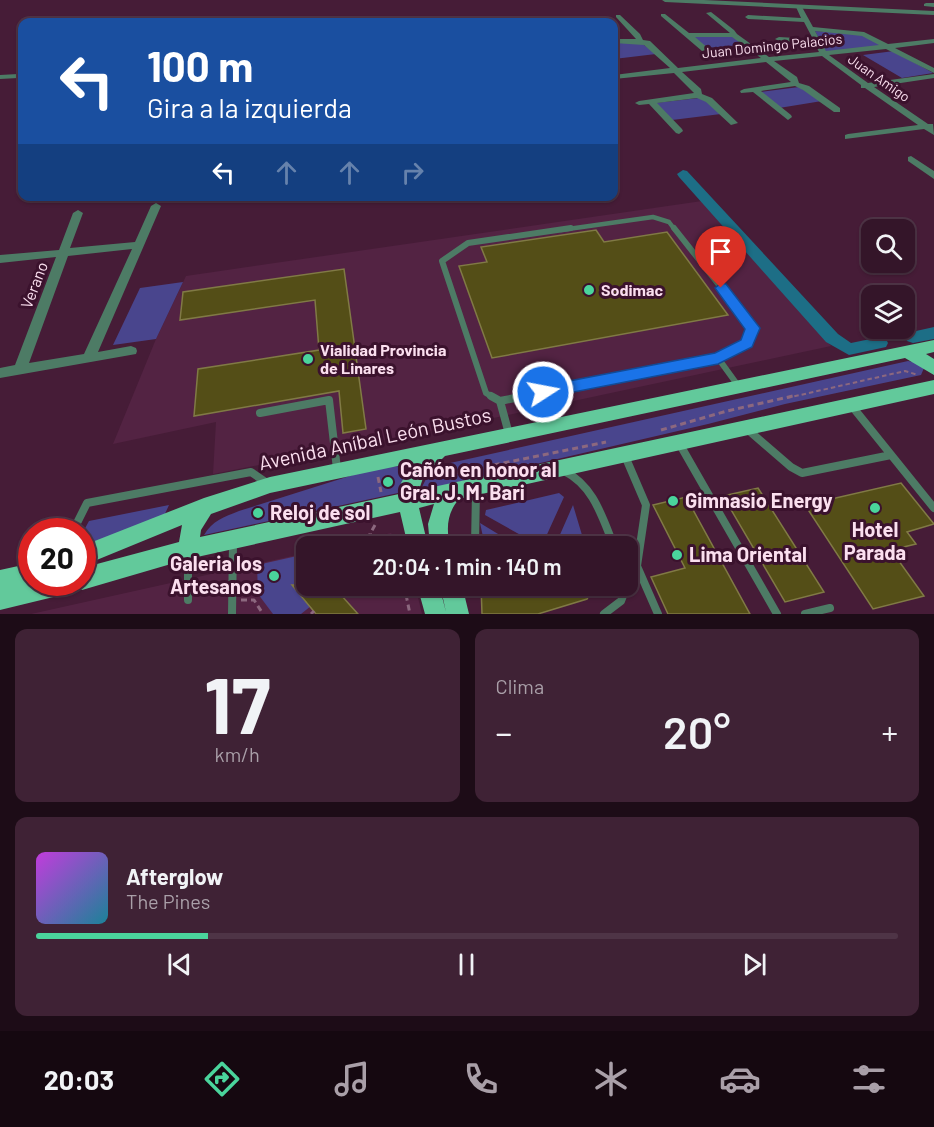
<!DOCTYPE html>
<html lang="es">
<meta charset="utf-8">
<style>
body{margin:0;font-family:Barlow,sans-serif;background:#3f2235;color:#f1f3f6;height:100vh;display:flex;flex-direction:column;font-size:22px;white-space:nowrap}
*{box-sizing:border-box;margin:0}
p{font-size:20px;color:#a99fa8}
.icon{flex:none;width:33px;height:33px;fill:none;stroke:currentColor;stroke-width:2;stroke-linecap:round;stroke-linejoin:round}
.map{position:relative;height:614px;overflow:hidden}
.drawer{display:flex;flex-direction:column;gap:15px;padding:15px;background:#1d0c17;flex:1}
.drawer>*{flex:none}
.guide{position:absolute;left:18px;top:18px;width:600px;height:183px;border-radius:12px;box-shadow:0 2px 4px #0004,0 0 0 2px #4e3446;background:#1a4fa0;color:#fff;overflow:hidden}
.tools{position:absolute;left:861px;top:219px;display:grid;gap:12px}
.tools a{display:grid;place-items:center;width:54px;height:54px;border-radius:12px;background:#341529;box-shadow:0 2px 4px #0004,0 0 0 2px #4e3446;font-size:30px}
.speed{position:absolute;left:18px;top:518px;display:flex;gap:12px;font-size:30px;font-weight:700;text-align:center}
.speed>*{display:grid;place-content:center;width:78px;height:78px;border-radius:50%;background:#341529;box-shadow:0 2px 4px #0004,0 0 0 2px #4e3446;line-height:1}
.speed .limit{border:9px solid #d22;background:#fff;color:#111}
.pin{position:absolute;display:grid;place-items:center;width:51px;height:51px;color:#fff;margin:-62px -26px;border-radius:50% 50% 50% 0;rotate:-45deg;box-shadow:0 0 6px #0007}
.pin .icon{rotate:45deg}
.me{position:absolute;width:66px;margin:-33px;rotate:79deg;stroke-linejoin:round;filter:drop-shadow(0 0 4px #0008)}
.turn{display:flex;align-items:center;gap:21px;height:126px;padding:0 30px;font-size:27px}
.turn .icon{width:78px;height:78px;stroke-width:2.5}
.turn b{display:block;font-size:42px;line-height:51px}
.lanes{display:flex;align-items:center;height:57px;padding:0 30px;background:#0003;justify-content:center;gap:30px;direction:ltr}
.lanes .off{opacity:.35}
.big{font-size:45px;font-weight:600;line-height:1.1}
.drawer .widget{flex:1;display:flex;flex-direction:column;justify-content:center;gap:9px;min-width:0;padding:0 21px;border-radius:12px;background:#3f2235}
.drawer .dial{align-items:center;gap:0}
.dial b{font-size:78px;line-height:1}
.song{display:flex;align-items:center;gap:18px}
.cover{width:72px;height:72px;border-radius:9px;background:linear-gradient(135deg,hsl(290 70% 55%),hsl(190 70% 35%))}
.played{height:6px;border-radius:3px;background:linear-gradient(90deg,#4ad49c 20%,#4e3446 20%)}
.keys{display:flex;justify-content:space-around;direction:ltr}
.heat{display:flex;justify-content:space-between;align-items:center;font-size:33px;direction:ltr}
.drawer .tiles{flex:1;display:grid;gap:15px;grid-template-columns:1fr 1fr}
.widget:last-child{grid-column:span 2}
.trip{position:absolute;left:296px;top:536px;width:342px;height:60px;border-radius:12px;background:#341529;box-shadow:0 2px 4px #0004,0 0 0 2px #4e3446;font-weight:600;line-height:60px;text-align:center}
.dock{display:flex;height:96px;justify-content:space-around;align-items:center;background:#150810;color:#a99fa8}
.dock .icon{width:42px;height:42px}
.dock .on{color:#4ad49c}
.dock b{font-size:27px;color:#f1f3f6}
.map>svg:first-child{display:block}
.built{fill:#532343}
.green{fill:#49458d}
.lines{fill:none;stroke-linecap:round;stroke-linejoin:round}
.canal{fill:#1d6e86;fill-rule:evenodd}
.building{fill:#544e17;stroke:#807a45;stroke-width:1.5}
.path-far1{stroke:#8c687f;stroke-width:2;stroke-dasharray:4.5 3;stroke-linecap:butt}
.path{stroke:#8c687f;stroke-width:3;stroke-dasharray:6 4;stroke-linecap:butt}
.service-far2{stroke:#4d7b65;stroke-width:4.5}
.service-far1{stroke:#4d7b65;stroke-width:6}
.service{stroke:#4d7b65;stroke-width:8}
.minor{fill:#4d7b65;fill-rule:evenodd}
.tertiary{fill:#4d7b65;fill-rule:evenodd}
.primary{fill:#62c99b;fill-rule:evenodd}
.route{fill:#1a73e8;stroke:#114b97;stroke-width:1.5}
.poi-dot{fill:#4ad49c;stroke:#3b122d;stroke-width:2}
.labels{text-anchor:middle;stroke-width:6;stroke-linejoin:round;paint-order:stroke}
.far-street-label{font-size:14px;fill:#fbdfef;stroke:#3b122d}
.street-label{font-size:16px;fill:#fbdfef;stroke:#3b122d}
.poi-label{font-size:16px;font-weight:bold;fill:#fbdfef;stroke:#3b122d;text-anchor:start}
.near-street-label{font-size:20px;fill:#fbdfef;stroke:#3b122d}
.near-poi-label{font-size:20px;font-weight:bold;fill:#fbdfef;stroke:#3b122d;text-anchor:start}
</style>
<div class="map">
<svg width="934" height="614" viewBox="0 0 934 614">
<rect width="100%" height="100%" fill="#461c37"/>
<path class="built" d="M702 201 831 346 456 426 213 474 216 422 113 444 156 339 186 276Z
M391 533 400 546H335Z
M306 553V585H415L422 614H31Z"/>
<path class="green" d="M815 31 859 34 886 45 826 52Z
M690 35H729L746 44 706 49Z
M614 42H640L656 54 614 59Z
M894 51 933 73 902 78 863 55Z
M799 87 822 101 779 108 760 92Z
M699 98 710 103 721 114 672 120 655 103Z
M183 282 156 339 113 345 140 288Z
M908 361 919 363 924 368 921 375 785 404 708 424 420 491 432 467Z
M413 465 405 477 398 493 204 535C212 521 224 517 239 511L375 468Z
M559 493 564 497 544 541 535 543 485 515 486 510Z
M169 505 164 516 83 546V532L89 521Z
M573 505 585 545 555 546Z
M480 523 518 546H485Z
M306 554V585H337L301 614H273L258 594 257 565Z"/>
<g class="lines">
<path class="canal" d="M683 170 687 171 838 334 851 343 880 337 886 339 888 343 886 347 849 355 826 342 679 177 677 174Z
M934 327V339L913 343 907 341 905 337 907 333Z"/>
</g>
<path class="building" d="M596 230 604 242 667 232 728 315 492 358 459 266 487 262 481 247Z
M344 269 366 429 343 433 339 391 194 416 198 369 319 350 315 300 180 320 183 292Z
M901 483 934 524 907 532 916 544 891 550 924 596 873 609 805 505Z
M758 488 824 592 785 602 723 496Z
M686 497 750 614H668L651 577 685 568 653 505Z
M292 585H332L358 614H316Z
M481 585H595L587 599 538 614H482Z"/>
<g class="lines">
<path class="path-far1" d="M787 398 905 371 918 375"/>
<path class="path" d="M661 430 727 411 793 396
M378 477 381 492
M435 477 606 442
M375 525 370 534 380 546
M391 546 400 538
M404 585 410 614
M338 591 345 585
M241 600H254L263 614
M311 614 314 611"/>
<path class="service-far2" d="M561 230 653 217 669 222 675 230"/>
<path class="service-far1" d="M718 358 739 387
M494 398 486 393 442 261 468 243 571 228
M517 398 718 358 747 343 753 328 674 228"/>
<path class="service" d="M491 396 500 401 525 396
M500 401 509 434
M851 405 934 508
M260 413 329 400 337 469
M747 429 791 467 802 473 891 455
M679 443 777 614
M625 456 646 505 637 566 658 614
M564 471C594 486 602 517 614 546
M73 531 87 503 251 472 267 483
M475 546 476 490
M188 553V600
M232 614 233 543
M604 614 621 601 627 585
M805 614 830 608"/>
<path class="minor" d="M926 3H934V7L924 6V4Z
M799 5 802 7 813 27 864 32 888 44 934 39V43L895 48 934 68V73L886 49 829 55 868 83 934 74V78L874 87 928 124H933L934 135 924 129 845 139V135L848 134 918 125 865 88H861V85L822 56 774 61 797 77 799 83 809 86 840 108V112H834L803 90 795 86 761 91 791 115 792 117 788 120 753 92 741 93 740 91 744 89 791 82 766 62 682 72 701 89 702 94 712 98 738 123 731 125 706 102 697 98 657 103 682 129 683 131 679 134 676 133 649 104 639 105 635 103 639 101 694 93 674 73 614 79V75L670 68 644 45 614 43V39H636L616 17V15H620L640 34 643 40 650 41 678 68 761 58 732 37H695L709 49 702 51 661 16V14H665L689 33H730L706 13 711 12 734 30 737 34 769 57 819 52 815 44 779 41 775 39 779 37 813 39 804 22 748 19 745 17 748 15 801 18 796 7ZM815 31 862 36 879 45 826 51Z
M571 16H575L581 22H575L570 17Z
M18 74V78L0 79V75Z
M911 156 934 171V179L908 161V157Z
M156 203 161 206 98 352 131 346 136 348 137 351 136 354 0 378V368L15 365 56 257 0 263V255L59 250 73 213 78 210 83 213 70 248 135 242 151 206ZM132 249 84 354 29 363 68 256Z"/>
<path class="tertiary" d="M662 0H704L934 11V15L665 2Z"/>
<path class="primary" d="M934 340V352L926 354 934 359V375L905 358 445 456 423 478 419 490 934 380V394L459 499C447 513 446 528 450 546H430L428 524 434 504 419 508 428 546H408L400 512 188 559 82 590 78 588 70 593 0 610V570L32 563V582H82V568L179 542 182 525 82 566V546L204 498 270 477ZM412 463 401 483 399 494 200 537 201 530 211 514 270 493Z
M417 585H439L446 612 440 585H462L469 614H425Z"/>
</g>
<path class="route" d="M721 283 726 284 760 328 752 347 718 364 543 398 538 396 536 392 538 388 543 386 715 353 741 340 745 329 715 288Z"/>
<g class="poi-dot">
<circle cx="589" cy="290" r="6"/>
<circle cx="308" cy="359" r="6"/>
<circle cx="388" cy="482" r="6"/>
<circle cx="673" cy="501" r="6"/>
<circle cx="875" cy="508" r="6"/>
<circle cx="258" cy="513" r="6"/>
<circle cx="677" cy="555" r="6"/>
<circle cx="274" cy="576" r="6"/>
</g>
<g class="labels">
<g class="far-street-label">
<text transform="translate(772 46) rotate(-6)" y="5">Juan Domingo Palacios</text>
<text transform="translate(879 78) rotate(35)" y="5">Juan Amigo</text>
</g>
<g class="street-label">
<text transform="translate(34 285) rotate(-69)" y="6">Verano</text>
</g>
<g class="poi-label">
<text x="601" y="296">Sodimac</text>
<text x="320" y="356">Vialidad Provincia<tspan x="320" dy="18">de Linares</tspan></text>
</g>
<g class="near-street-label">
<text transform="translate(375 439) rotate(-12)" y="7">Avenida Aníbal León Bustos</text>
</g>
<g class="near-poi-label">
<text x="400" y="477">Cañón en honor al<tspan x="400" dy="23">Gral. J. M. Bari</tspan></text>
<text x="685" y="508">Gimnasio Energy</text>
<text x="270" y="520">Reloj de sol</text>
<text x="875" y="537" text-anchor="middle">Hotel<tspan x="875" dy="23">Parada</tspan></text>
<text x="689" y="562">Lima Oriental</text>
<text x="262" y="571" text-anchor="end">Galeria los<tspan x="262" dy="23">Artesanos</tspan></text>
</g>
</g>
</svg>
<div class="tools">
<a><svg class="icon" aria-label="search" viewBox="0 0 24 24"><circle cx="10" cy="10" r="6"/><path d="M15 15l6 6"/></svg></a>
<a><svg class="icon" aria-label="layers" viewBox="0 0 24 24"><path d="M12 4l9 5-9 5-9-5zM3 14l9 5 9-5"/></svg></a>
</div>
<div class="speed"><div class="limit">20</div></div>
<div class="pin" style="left:721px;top:288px;background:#d93025"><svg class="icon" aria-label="arrive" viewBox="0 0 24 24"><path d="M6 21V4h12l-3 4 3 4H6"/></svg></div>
<svg class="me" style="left:543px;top:392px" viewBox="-20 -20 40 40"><circle r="17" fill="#1a73e8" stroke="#fff" stroke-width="3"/><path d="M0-11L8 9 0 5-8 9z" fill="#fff"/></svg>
<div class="trip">20:04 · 1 min · 140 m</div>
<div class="guide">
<div class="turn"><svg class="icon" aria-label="left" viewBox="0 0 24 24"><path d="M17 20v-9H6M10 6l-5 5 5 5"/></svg><div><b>100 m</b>Gira a la izquierda</div></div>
<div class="lanes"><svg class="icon" aria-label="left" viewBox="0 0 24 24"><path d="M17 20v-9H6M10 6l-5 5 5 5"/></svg><svg class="icon off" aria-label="ahead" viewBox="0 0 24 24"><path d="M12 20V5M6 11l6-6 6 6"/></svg><svg class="icon off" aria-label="ahead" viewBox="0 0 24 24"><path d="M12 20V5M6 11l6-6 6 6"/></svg><svg class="icon off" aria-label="right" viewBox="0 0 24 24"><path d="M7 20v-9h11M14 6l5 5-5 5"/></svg></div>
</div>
</div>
<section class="drawer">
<div class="tiles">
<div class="widget dial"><b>17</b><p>km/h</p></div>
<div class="widget"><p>Clima</p>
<div class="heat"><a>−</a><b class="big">20°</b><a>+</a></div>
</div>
<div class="widget">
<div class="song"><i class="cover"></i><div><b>Afterglow</b><p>The Pines</p></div></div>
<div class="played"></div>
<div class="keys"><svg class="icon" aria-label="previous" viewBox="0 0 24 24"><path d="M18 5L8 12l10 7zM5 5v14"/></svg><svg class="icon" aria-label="pause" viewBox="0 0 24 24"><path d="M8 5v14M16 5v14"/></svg><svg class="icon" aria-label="next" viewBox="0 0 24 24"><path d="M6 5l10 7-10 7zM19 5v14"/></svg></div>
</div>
</div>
</section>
<nav class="dock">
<b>20:03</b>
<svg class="icon on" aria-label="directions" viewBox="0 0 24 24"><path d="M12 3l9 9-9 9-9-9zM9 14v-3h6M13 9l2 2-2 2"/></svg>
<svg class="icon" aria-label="music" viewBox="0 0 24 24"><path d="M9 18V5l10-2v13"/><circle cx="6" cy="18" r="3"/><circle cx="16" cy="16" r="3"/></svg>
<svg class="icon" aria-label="phone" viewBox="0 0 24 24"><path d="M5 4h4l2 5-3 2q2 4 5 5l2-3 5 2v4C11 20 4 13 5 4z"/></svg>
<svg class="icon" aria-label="climate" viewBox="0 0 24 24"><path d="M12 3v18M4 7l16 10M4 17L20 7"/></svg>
<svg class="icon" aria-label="car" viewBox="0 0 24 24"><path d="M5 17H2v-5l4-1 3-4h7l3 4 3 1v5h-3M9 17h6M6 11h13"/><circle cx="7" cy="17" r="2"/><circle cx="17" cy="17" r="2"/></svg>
<svg class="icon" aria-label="filters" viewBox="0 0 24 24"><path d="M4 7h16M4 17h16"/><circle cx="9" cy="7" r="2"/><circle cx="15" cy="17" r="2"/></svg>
</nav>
